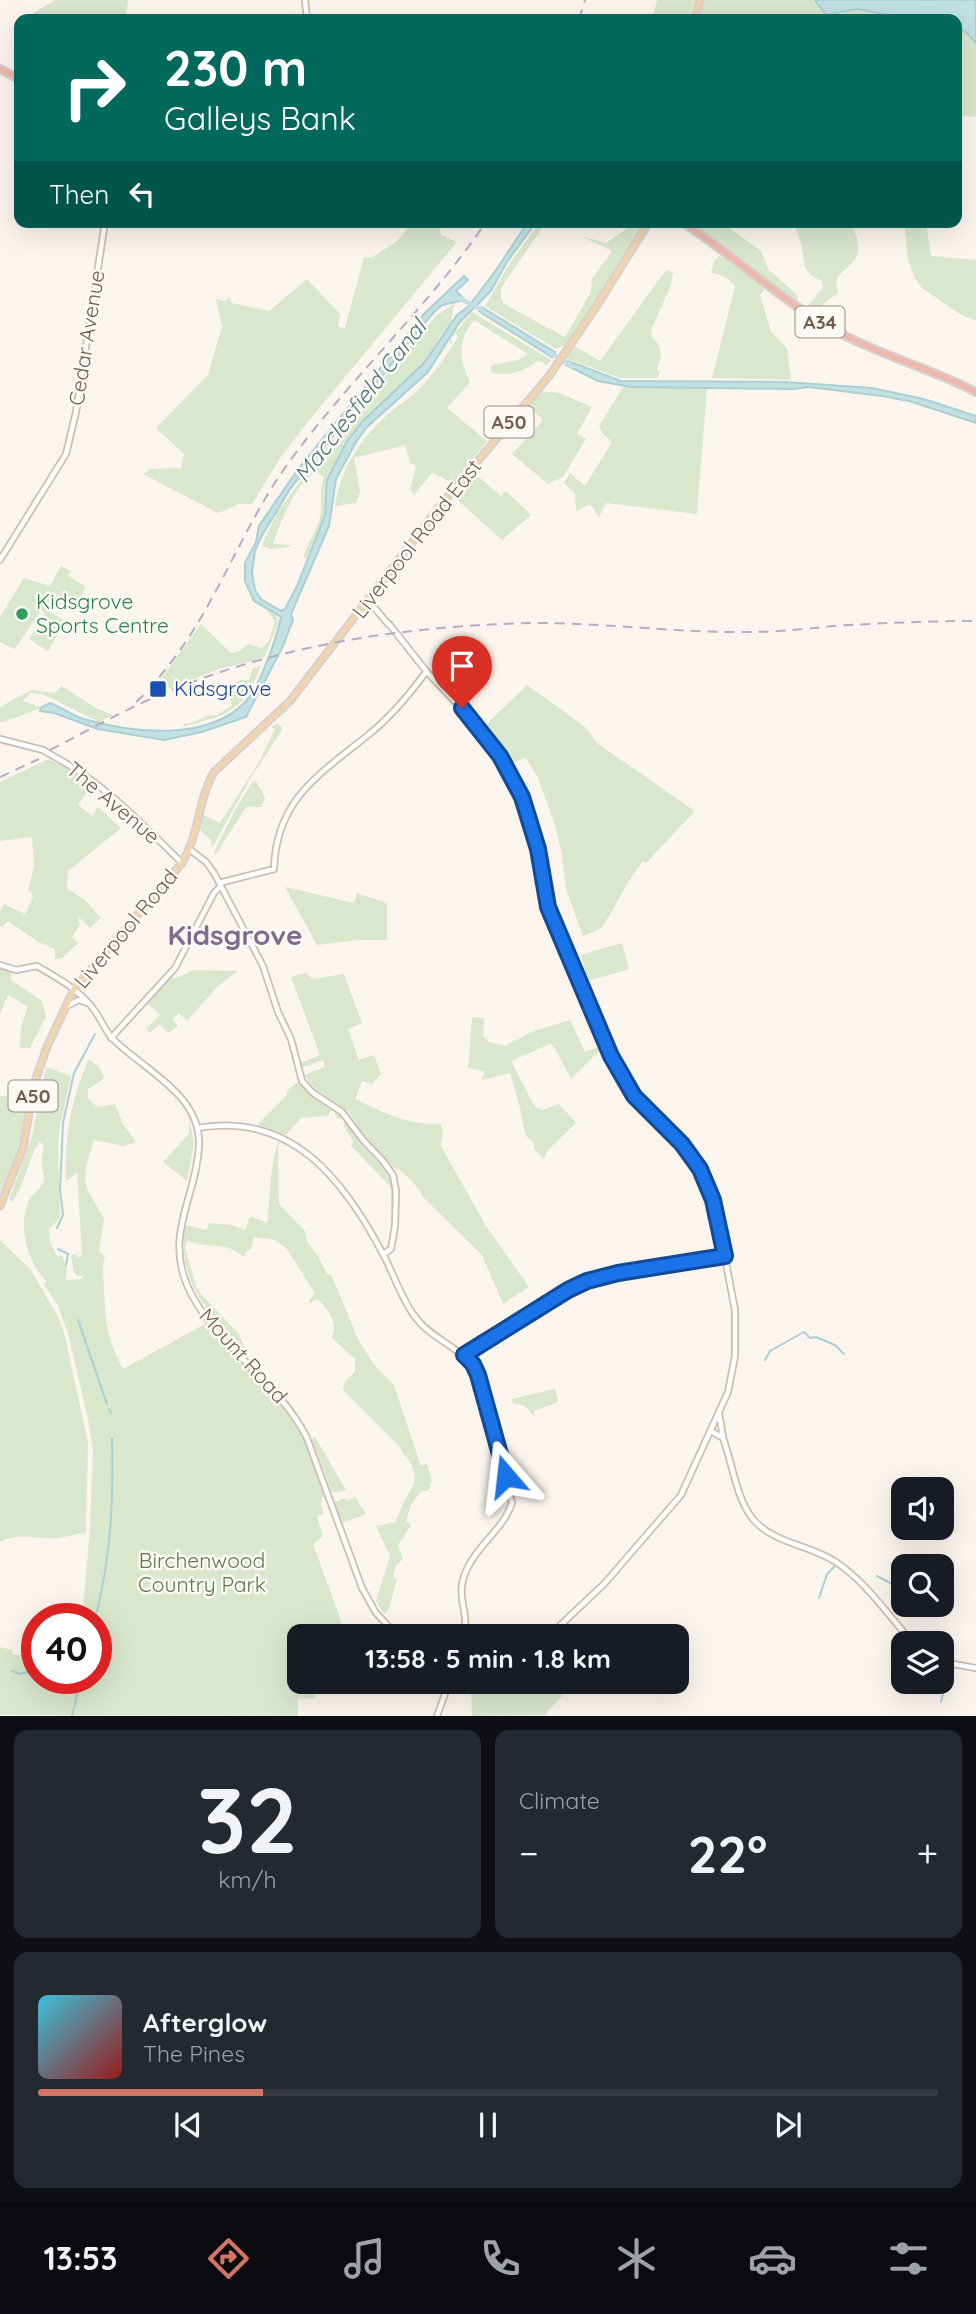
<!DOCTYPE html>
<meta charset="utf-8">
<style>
body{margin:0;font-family:Quicksand,sans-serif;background:#242831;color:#f1f3f6;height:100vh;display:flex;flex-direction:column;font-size:26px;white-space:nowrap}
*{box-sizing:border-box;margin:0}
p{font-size:23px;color:#9ea1a6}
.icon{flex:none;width:38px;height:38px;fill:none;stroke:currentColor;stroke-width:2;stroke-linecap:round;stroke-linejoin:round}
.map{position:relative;height:1716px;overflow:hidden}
.side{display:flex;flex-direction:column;gap:14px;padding:14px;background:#0d0f14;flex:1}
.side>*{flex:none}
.top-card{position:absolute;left:14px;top:14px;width:948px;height:214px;border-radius:14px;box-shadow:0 7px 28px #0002;background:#00695c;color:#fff;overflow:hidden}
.fabs{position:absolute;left:891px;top:1477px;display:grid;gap:14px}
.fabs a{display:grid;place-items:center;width:63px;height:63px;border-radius:14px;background:#171b24;box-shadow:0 7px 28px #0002;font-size:35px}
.speed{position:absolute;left:21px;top:1603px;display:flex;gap:14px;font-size:35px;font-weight:700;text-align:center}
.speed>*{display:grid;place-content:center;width:91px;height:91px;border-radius:50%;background:#171b24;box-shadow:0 7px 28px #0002;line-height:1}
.speed .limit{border:10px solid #d22;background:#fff;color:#111}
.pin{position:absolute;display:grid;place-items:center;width:60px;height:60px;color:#fff;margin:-72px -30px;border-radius:50% 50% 50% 0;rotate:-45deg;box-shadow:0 0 7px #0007}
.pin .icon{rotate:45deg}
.me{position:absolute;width:77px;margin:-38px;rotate:343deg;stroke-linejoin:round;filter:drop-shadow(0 0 5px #0008)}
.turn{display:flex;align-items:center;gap:24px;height:147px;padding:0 35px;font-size:32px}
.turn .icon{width:91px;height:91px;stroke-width:2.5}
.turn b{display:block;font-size:49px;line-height:60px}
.then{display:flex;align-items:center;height:66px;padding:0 35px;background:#0003;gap:14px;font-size:26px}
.big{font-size:52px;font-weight:700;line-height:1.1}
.side .card{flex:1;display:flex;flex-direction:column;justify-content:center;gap:10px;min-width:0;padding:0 24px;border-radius:14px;background:#242831}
.side .dial{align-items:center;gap:0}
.dial b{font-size:91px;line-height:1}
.song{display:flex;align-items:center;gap:21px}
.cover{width:84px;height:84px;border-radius:10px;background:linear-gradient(135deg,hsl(190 70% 55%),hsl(0 70% 35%))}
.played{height:7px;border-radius:4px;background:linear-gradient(90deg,#d47463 25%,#363941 25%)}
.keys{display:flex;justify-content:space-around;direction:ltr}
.heat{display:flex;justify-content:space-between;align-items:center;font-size:38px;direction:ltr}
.side .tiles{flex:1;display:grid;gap:14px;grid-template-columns:1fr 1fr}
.card:last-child{grid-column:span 2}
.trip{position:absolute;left:287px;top:1624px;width:402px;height:70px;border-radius:14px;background:#171b24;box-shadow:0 7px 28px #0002;font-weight:700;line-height:70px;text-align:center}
.tab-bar{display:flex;height:112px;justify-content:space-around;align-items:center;background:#090b0e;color:#9ea1a6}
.tab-bar .icon{width:49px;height:49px}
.tab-bar .selected{color:#d47463}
.tab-bar b{font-size:32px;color:#f1f3f6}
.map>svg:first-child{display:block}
.green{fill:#d9e7cd}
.water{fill:#c3e0e3;stroke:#abd0d3;stroke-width:2}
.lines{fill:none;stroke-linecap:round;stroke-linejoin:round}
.stream{stroke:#abd0d3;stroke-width:2}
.canal{stroke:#c3e0e3;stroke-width:4.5}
.secondary-casing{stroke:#cebdb2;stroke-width:8}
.primary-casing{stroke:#d8d1cf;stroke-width:9}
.highway-casing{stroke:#d8d1cf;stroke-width:10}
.secondary{stroke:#fff;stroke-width:4.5}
.primary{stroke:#f0d3af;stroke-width:5}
.highway{stroke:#edb9ac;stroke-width:6}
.rail{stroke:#b7abc5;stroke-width:2;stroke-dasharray:10 7;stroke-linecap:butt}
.secondary-bridge-casing{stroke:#cebdb2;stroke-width:8;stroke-linecap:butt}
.secondary-bridge{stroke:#fff;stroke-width:4.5}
.route-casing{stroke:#114b97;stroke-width:18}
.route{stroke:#1a73e8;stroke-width:12}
.leisure-dot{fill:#2e9e5b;stroke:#fdf9f4;stroke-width:2.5}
.transit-dot{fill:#1a4fb4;stroke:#fdf9f4;stroke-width:2.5}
.labels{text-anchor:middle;stroke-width:5;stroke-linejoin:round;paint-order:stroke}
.shield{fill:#fdf9f4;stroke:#9d8b83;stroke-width:2}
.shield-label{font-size:19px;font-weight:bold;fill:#745c52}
.street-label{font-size:21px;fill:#745c52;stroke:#fdf9f4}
.leisure-label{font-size:21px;fill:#27864d;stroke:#fdf9f4;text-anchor:start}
.transit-label{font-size:21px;fill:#164399;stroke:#fdf9f4;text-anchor:start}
.park-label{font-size:21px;fill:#5c784c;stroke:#fdf9f4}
.water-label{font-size:23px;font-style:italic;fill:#4b787d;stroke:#fdf9f4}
.district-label{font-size:28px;font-weight:bold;fill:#806b8e;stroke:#fdf9f4}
</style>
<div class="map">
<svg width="976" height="1716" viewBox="0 0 976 1716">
<rect width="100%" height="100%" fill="#fbf5ed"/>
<path class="green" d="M56 0H128L126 14 116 19H30L33 13Z
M657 0H695L690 17 647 19 654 12Z
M703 0H815L824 13 840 14 857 9 911 19H697Z
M957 27 967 33 976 43V117L963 116 957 120Z
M408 222H439L441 235 457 242 306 424 281 457 252 504H239L218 513 143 474 151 469 181 468 184 454 156 428 208 375 222 327 216 299 225 301 230 297 232 303 269 311 307 279 340 314 338 327 345 328 364 257 371 258 396 242 408 228Z
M540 222H546L501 288V298L504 304 565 337 591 292 592 279 612 251 581 236 606 243 626 229 629 222H643L644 226 569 343 556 349 485 306 510 263Z
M689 222 723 223 761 251 769 270 797 295 798 302Z
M794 222H850C878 272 826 263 838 293 829 301 820 301 821 316L809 310V305L823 287 822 281C800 272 806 263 801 244 799 237 796 230 794 222Z
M904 222H926L931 256 976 260V321L958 313 922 288 915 278 908 260Z
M719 256 725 258 765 288 760 295 771 332 787 348 791 380 712 378 735 286 727 278 711 272 714 261Z
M666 270 673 272 671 285 651 330 652 337C664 347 661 356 657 370L660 371 658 378H620L565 358 574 346 600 361Z
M454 304 451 323 441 335 424 363 363 421 347 441 327 480 323 521 307 557 303 559C306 544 317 532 320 517 323 504 318 490 324 477L316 472C297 480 279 525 273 544L291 545 289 547 270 549 262 545 277 513 305 475 418 336 436 316Z
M472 312 551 360 547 365 538 360C525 372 509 376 492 373L490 369 492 365 518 360 528 354 474 320C457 340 459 360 470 382L447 408 487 441 454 483 432 473 414 495 410 489 416 466 410 463 405 445 354 458 360 491 356 503 335 506C341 466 363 435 393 410 402 403 411 397 419 389 434 373 448 355 458 336L455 334 451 339 453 342 451 345 449 344 453 337 451 335 457 327 456 332Z
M626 386 642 388H707L697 514 606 503 599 517 590 504 576 511 575 494 564 483 570 473 585 486 612 442 602 433 599 426 623 387Z
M540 391 559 393 592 407 577 434 586 439 563 477 548 484 512 454 543 420 528 406Z
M473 472 501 496 506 491 531 515 502 540 454 497Z
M61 566 71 571 68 576 86 587 73 609 55 598 47 610 65 621 48 651 29 639 45 613 41 610 15 649 0 642V617L24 578 50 586Z
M268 611 276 615 278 624 264 658 219 669 165 690 157 684 201 624 231 653 238 652 249 644 262 648 269 640 275 622Z
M261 666C243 713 227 715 182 727L185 723 188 724 207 716 217 715 232 705 226 687 240 680H249L253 668Z
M527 685 584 726 598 744 695 811 646 863 643 861 632 876 602 928 583 936 566 889 562 854 554 822 538 778 526 758 510 763 486 725Z
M61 686 96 708 113 715 99 722 43 694 30 693 23 701 41 707 39 709 0 723V707L31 690 55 693Z
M277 723 282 727V730L250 779 212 848 211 840 199 829 203 815 220 823 259 762 275 729 271 727Z
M48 759 70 769 91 787 78 805 92 816 98 807 121 828 68 871 67 888 85 900 101 918 90 928 78 916 80 925 72 937 78 943 61 959H55V949L38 942 8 921 2 927 0 926V911L4 904 25 914 33 897 31 892 28 891 34 865 32 837 0 841V782Z
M253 781H256L265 798 261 807H246L216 854 214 852 236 808Z
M285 887 354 903 357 893 387 903V940H358L317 945Z
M622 943 629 969 588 981 581 955Z
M0 964 11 969V980L42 1001 46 1017 30 1048H20L21 1027 28 1007 8 995 0 1014Z
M194 970 238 971 218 986 187 1021 179 1013 172 1019 178 1026 168 1033 160 1024 150 1033 146 1029 160 1015 147 1003 170 978 172 976 174 979Z
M306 973 313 979 344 974 362 1023 348 1029 359 1060 374 1055 381 1074 372 1084 362 1081 355 1099C382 1112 410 1126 441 1124L443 1132 441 1146 486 1226 529 1287 503 1304 482 1255 425 1199 413 1182 400 1170 392 1167 364 1136 349 1112 317 1091 304 1075 325 1067 323 1060 301 1068 300 1063 320 1055 291 977Z
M472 1017 484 1018 483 1036 489 1042 505 1046 534 1031 570 1020 585 1052 606 1044 571 1079 554 1047 550 1044 511 1061 535 1107 543 1110 559 1104 576 1123 547 1151 544 1159 534 1149V1143L526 1136 524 1129 520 1108 510 1073 482 1080 484 1071 468 1068Z
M89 1059 99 1067 105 1078 88 1089V1098L97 1107 115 1104 123 1124 136 1142 123 1146 94 1140C81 1183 81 1180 104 1218L99 1251 105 1257C101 1268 104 1277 104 1289 106 1324 106 1336 123 1369L205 1324 207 1325C240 1358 283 1392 303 1435 312 1454 318 1476 325 1496L321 1498 323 1514 317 1516 323 1536 313 1544 339 1615 344 1636H299V1682H321L316 1685 315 1698 298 1699V1716L0 1715V1647L12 1650 13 1655H31L34 1654 37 1644V1678H96V1619H82L90 1528 93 1452 89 1424 68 1333 58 1306 43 1283 47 1282C27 1262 17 1226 29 1200 32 1193 40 1191 43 1183 45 1177 43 1173 42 1167 41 1161 43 1152 44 1145L39 1142C27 1161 26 1184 12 1202L9 1200 32 1136 46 1067 71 1076 60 1126 58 1146 60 1218 49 1229 50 1242 57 1256H62L67 1267 66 1280 81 1279 84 1275 77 1276 73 1270 71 1255 76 1254 78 1258 82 1255 77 1173 66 1181C64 1138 71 1099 89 1059Z
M296 1083H299L307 1092 346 1118 363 1146 388 1171 393 1185V1228L390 1186 351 1146 353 1141 344 1126V1119L337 1118 334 1111H330L328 1116 301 1118 286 1135 257 1125 287 1095V1091Z
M0 1096H7L9 1105 19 1104 21 1112 25 1114 17 1153 0 1193Z
M189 1117 194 1144 187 1181 163 1162 189 1134Z
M281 1137 283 1138 278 1147 279 1204 305 1231 307 1242 318 1256 327 1274H331L358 1339 374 1365 394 1385 421 1466 427 1464 432 1481 430 1485 431 1488 427 1491H421L411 1505 406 1521 411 1525 398 1545 403 1559 396 1565 393 1577 397 1579 389 1609 384 1614 376 1601 390 1556 376 1526 395 1522C399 1515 401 1508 404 1501 411 1488 419 1482 412 1466 409 1459 403 1455 400 1447L343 1390 345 1381 355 1372V1359L332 1338C333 1333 334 1329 334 1325 333 1316 323 1303 317 1299L310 1303 309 1301 315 1293 286 1248 275 1240 254 1237 251 1249 246 1252 244 1257C229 1245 223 1247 205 1245 198 1244 193 1242 187 1241L185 1248 197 1289H199L200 1293 238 1333 247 1352 246 1353C209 1310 177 1287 185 1225L207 1230 209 1223 232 1225 245 1230 249 1219 252 1217 267 1223C271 1196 269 1160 281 1137Z
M0 1240 31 1270 58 1317 64 1333 88 1442 86 1533C77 1533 72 1536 64 1537 42 1541 21 1531 0 1542Z
M555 1389 558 1402 534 1411 535 1417 525 1406 513 1403 512 1399Z
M315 1437 346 1490 332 1493 312 1439Z
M355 1497 366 1514 342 1523 334 1502 344 1498 349 1500Z
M473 1682H574L545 1715 472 1716 471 1688Z"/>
<path class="water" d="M815 0H976V43L967 33 957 27V19H911L857 9 826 15Z
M528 222H536L507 262 491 291 459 323 428 372 367 427 356 442 336 479 329 526 291 614 293 620 282 648 246 717 202 732 164 740 98 729 54 713 40 711 42 707 50 703C62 707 72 716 84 719 132 733 209 742 246 701 260 686 277 637 281 617L254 601 245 581V563L256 542 259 526 298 469 425 313 464 276 468 280 456 291 465 300 442 305 433 313 290 489 260 539 255 551 252 573 255 590 261 599 281 611 285 609 297 586 320 528 325 514 327 480 347 441 363 421 424 363 457 315 469 306 496 270Z
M481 307 485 309 555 352 552 357 483 314 479 311Z
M568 361 621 381 785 382 872 388 924 399 976 416V423L909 401 882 396 809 387 793 389 632 387 598 381 566 365Z"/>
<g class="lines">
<path class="stream" d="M57 1228 63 1215 60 1190 63 1123 74 1073 95 1034
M58 1249 68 1254 66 1265
M78 1320 107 1404
M765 1360 770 1351 804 1332 810 1338 816 1337 835 1345 844 1354
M109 1409 111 1413
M877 1576 900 1588 903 1592
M819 1598 827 1574 834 1567
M95 1619C111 1560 114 1500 112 1439
M12 1671 20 1674 37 1670
M941 1685 943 1694 941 1702
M72 1716 81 1678"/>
<path class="canal" d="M459 298 482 310
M549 352 572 366"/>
<g class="secondary-casing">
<path id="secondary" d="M305 0 307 19
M0 560 66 454 76 412 105 222
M369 601 388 624
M389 624 427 672 477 725 500 756 513 779 536 839 548 907 611 1056 634 1096 682 1145 696 1162 708 1185 716 1211 735 1310V1356L728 1392 681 1495 605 1583 549 1636
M0 739 43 750
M53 756C103 782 142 824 182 863
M189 849 206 862 214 873 263 966 278 1012 291 1039 302 1081 313 1093 342 1112 363 1140 383 1161 393 1175 396 1191 395 1226 391 1249 383 1254
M219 883 274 869C276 799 320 774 368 735 391 717 409 695 426 672
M0 965 16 970 37 966C58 978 81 991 95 1011 101 1020 105 1030 112 1038 143 1070 201 1094 199 1145 197 1195 165 1233 187 1285 212 1344 278 1379 307 1438L362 1588 376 1613 398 1636
M67 1006 79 1000 87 1003
M111 1038 175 968 214 893 221 886
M197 1128C292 1111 345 1181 384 1256 395 1277 402 1300 416 1318 433 1341 464 1347 478 1375L512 1503C503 1530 477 1545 466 1571 454 1598 471 1612 463 1636
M464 1355 568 1290 587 1281 637 1270 725 1257
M719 1414 723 1437
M711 1431 723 1438C732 1462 736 1497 752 1518 773 1544 809 1544 836 1562 867 1583 888 1615 913 1643
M942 1662 976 1668
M448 1682 455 1686 465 1682
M437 1716 446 1691V1682"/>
</g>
<g class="primary-casing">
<path id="primary" d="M695 19 700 0
M0 1206 23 1148 34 1084 47 1047 74 989 182 863C199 835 198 800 214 772L290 701 436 511 549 376 596 307 649 222"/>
</g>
<g class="highway-casing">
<path id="highway" d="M0 69 19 79
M682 222C734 255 780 300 834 330 879 355 930 368 976 392"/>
</g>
<use href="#secondary" class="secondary"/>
<use href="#primary" class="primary"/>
<use href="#highway" class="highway"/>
<path class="rail" d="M579 19 585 0
M136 702C148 692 158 679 168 666 217 605 241 529 287 465 348 380 427 309 486 222
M50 750C91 729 131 706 174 689 288 643 414 625 537 623 607 623 678 633 748 632 777 632 805 629 833 626 881 623 928 621 976 621
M0 777 39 759"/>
<g class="secondary-bridge-casing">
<path id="secondary-bridge" d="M43 750 53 756"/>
</g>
<use href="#secondary-bridge" class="secondary-bridge"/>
</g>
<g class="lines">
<g class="route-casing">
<path id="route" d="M462 708 500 756 522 797 538 849 548 907 611 1056 634 1096 682 1144 700 1169 713 1200 725 1256 618 1273 587 1281 568 1290 464 1355 473 1364 478 1375 506 1476"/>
</g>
<use href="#route" class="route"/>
</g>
<circle class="leisure-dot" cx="22" cy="614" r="7"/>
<rect class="transit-dot" x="149" y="680" width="18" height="18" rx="3.5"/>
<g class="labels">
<g class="shield">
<rect x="795.5" y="306.5" width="49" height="31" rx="5"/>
<rect x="484.5" y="406.5" width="49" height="31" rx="5"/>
<rect x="8.5" y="1080.5" width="49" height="31" rx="5"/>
</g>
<g class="shield-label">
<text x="820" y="329">A34</text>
<text x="509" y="429">A50</text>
<text x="33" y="1103">A50</text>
</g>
<g class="street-label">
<text transform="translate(87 338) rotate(-81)" y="7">Cedar Avenue</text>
<text transform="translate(417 539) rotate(-52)" y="7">Liverpool Road East</text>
<text transform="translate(113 803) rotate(40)" y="7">The Avenue</text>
<text transform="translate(126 929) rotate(-50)" y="7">Liverpool Road</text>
<text transform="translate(243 1356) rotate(48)" y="7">Mount Road</text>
</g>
<g class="leisure-label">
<text x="36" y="609">Kidsgrove<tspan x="36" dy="24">Sports Centre</tspan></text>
</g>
<g class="transit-label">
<text x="174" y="696">Kidsgrove</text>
</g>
<g class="park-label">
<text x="202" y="1568">Birchenwood<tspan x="202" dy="24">Country Park</tspan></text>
</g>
<g class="water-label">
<text transform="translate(360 401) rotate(-52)" y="8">Macclesfield Canal</text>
</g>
<g class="district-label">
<text x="235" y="945">Kidsgrove</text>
</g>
</g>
</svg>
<div class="fabs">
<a><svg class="icon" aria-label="sound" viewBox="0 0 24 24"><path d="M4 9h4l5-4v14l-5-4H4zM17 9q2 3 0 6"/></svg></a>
<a><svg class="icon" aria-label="search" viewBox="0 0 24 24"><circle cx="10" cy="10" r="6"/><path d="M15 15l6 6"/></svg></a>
<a><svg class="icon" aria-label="layers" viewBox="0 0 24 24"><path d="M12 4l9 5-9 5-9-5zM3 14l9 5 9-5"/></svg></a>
</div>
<div class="speed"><div class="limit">40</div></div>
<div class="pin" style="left:462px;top:708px;background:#d93025"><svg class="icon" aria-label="arrive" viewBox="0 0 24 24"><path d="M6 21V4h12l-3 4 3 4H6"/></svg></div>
<svg class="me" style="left:506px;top:1476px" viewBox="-20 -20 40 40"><path d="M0-17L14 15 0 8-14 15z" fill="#1a73e8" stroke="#fff" stroke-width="4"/></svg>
<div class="trip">13:58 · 5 min · 1.8 km</div>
<div class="top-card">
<div class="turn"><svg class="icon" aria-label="right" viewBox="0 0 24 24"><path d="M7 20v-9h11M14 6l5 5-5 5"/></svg><div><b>230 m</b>Galleys Bank</div></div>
<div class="then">Then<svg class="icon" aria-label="left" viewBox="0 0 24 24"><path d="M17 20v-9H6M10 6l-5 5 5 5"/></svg></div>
</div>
</div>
<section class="side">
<div class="tiles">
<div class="card dial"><b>32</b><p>km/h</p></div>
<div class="card"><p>Climate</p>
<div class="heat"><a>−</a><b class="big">22°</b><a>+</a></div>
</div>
<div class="card">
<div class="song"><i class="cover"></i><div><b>Afterglow</b><p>The Pines</p></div></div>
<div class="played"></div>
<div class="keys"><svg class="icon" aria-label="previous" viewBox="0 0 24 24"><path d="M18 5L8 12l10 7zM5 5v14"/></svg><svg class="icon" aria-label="pause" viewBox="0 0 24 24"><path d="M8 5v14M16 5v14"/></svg><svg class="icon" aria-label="next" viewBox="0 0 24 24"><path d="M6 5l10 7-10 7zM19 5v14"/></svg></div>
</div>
</div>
</section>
<nav class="tab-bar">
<b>13:53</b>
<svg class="icon selected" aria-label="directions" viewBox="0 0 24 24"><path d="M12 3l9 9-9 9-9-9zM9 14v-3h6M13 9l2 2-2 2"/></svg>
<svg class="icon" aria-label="music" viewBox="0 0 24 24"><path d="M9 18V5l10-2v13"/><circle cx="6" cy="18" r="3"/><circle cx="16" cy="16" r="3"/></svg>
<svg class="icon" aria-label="phone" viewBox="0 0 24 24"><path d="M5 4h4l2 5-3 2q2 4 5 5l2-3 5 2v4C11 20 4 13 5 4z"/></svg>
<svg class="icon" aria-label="climate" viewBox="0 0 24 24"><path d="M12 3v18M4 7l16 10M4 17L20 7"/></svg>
<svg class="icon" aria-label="car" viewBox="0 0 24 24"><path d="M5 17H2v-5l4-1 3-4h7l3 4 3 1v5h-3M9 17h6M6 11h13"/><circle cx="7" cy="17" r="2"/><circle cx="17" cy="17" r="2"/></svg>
<svg class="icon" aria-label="filters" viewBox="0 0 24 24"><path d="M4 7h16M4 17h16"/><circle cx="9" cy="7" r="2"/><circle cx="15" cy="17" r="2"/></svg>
</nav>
